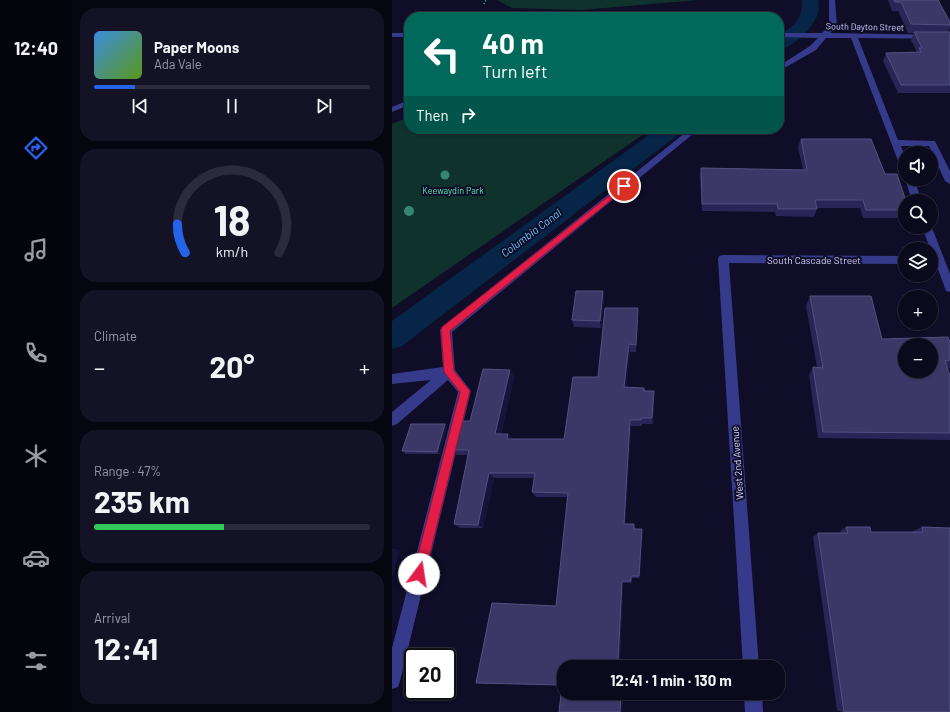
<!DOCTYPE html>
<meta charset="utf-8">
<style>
body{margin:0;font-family:Barlow,sans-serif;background:#141326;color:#f1f3f6;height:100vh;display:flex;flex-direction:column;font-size:15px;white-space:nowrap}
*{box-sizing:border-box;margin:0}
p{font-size:13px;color:#9a9aa4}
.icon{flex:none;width:22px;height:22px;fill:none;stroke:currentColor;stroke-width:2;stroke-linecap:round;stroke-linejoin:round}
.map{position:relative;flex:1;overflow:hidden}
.side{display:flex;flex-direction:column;gap:8px;padding:8px;background:#060610;width:320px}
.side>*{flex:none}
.top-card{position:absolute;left:12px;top:12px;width:380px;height:122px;border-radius:16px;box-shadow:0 1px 3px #0004,0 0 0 1px #2b2b3b;background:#00695c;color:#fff;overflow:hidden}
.fabs{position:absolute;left:506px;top:146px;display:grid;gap:8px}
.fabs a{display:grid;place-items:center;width:40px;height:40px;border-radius:50%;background:#0b0a1d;box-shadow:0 1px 3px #0004,0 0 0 1px #2b2b3b;font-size:20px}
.speed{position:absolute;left:12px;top:648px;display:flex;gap:8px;font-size:20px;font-weight:700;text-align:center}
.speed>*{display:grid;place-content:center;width:52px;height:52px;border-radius:50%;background:#0b0a1d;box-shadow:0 1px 3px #0004,0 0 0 1px #2b2b3b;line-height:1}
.speed .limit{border:2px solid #111;border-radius:6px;background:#fff;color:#111}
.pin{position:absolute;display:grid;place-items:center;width:34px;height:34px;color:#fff;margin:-17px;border:2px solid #fff;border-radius:50%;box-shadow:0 1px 4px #0007}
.me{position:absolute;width:44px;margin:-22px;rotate:14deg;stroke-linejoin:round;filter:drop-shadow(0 0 3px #0008)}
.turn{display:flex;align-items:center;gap:14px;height:84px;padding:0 12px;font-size:18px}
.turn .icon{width:52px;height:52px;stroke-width:2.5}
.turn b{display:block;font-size:28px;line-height:34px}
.then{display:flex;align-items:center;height:38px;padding:0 12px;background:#0003;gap:8px;font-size:15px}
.big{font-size:30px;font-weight:700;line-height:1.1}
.side .tile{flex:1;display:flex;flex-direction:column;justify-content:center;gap:6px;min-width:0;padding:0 14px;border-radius:16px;background:#141326}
.side .dial{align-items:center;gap:0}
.dial svg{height:104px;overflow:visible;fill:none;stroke:#2b2b3b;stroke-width:7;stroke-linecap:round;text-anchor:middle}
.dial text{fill:#f1f3f6;stroke:none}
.song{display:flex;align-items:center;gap:12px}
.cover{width:48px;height:48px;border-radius:6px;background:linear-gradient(135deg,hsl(210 70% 55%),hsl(90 70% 35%))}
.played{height:4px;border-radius:2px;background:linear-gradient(90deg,#2563eb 15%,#2b2b3b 15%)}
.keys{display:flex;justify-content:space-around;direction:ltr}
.heat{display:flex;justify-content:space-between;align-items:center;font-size:22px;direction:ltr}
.charge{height:6px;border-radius:3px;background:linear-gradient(90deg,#34c759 47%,#2b2b3b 0)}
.trip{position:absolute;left:165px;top:660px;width:228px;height:40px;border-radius:16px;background:#0b0a1d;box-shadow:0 1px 3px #0004,0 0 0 1px #2b2b3b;font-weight:700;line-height:40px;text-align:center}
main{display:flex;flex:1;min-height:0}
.menu{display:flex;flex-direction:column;width:72px;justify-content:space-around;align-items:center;background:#04040c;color:#9a9aa4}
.menu .icon{width:28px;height:28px}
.menu .active{color:#2563eb}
.menu b{font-size:18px;color:#f1f3f6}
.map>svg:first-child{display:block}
.green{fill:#10322c}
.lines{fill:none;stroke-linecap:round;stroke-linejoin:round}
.canal{fill:#062547;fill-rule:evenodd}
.path{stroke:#25c1a5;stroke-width:1.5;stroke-dasharray:1 2;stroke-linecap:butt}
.minor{fill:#353b8a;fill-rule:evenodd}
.tree{fill:#368674}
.wall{fill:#292556}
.shaded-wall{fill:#17143b}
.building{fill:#3b3868;stroke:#535080;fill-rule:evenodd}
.route{fill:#e11d48;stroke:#92132f}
.labels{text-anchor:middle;stroke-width:4;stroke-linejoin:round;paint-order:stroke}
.far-street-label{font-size:9px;fill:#d3d3ff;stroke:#0f0d27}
.far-park-label{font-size:9px;fill:#55e9b3;stroke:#0f0d27}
.street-label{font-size:10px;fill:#d3d3ff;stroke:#0f0d27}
.water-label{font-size:11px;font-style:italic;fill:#61c8ff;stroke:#0f0d27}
</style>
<main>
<nav class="menu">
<b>12:40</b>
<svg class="icon active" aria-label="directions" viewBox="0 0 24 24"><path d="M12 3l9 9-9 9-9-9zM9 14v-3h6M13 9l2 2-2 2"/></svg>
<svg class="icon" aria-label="music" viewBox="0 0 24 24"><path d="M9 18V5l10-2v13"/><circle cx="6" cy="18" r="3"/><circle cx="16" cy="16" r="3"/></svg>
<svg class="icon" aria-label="phone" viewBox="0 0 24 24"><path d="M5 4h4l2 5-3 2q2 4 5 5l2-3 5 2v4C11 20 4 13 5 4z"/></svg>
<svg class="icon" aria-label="climate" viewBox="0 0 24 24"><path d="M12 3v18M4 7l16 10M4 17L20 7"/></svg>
<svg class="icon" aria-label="car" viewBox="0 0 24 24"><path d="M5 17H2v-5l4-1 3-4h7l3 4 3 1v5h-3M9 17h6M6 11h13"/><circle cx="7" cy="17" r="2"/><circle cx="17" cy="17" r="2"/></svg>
<svg class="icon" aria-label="filters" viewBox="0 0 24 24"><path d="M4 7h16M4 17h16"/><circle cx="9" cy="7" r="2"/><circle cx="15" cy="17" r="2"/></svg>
</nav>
<section class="side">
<div class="tile">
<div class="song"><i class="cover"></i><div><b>Paper Moons</b><p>Ada Vale</p></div></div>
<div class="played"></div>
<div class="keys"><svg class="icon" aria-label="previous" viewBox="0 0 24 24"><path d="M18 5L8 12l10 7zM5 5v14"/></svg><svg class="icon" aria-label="pause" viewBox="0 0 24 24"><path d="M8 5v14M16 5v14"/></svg><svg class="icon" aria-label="next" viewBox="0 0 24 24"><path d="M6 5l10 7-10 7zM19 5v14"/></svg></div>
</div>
<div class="tile dial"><svg viewBox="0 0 100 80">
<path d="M14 69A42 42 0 1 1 86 69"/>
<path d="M14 69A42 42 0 0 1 8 47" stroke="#2563eb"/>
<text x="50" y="56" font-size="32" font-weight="700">18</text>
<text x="50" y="72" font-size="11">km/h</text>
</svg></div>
<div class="tile"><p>Climate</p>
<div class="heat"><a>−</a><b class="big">20°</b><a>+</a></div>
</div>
<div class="tile"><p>Range · 47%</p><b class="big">235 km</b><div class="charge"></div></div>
<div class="tile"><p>Arrival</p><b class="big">12:41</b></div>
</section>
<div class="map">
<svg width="558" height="712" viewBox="0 0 558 712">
<rect width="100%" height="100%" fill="#0f0d27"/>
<path class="green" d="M105 0H306L189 10 120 8Z
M17 117V129H259L0 308V124Z"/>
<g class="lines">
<path class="canal" d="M410 0H426C427 6 427 11 425 16 419 30 401 47 387 50V36C402 25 410 20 410 0Z
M265 129H290L287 134 10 346 0 349V321Z"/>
<path class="path" d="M92 4 94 0"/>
<path class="minor" d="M437 0H443L445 26 438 33 558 35V39L466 38 506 140 543 141 558 171V184L553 181 537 146H509L513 157V172L510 171 459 38H434L424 50 387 71V66L418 46 426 38 387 37V33H430L437 26Z
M0 33H17V37H0Z
M17 100V105L0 112V107Z
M298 129H307L60 332 63 370 79 391 8 681 6 687 0 689V648L66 392 56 380 5 424 0 426V412L39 380 0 384V374L51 367 48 330 50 327Z
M513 178 522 179 530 201H520Z
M539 225 558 274V292L554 291 553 288 530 227H539Z
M331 255 513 256V264L337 263 367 667H351L326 259 327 256Z
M352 693H370L371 712H353Z"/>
</g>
<g class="tree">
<circle cx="53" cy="175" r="4.5"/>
<circle cx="17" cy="211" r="5"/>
</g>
<path class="wall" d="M496 0H546L558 22V28L556 32H558V93H506L491 61 494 53 525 52 519 40 522 33H516L506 11H500Z
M409 139 493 174 513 201V218H471L468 208H424L425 209 422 217 384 216 383 212 310 211 308 176 309 168 411 170 406 147Z
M211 291 212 298 209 328 182 327 180 320Z
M418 296 490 339 558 342V367L557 368H556L558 376V440L426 438 417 375 421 367H425L414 306Z
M213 308H246V315L244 352H238L234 387 252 388 253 391H262V397L261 424H250V426H239L233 524H242L243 529H250V532L248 578H240V583H231L228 662H232V667H172V693H231L230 712H167L170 685 84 683 100 603 164 606 176 497H144L140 492 142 478H102L91 528H68L62 524 76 455H65L59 450 66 421H78L91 369 118 370 122 377 109 434H116L121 439H172L181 377H206Z
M55 427 48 454H14L10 451Z
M454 527 479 532H522L521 531 530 527 558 528V712H450L445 710 421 537 426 533H449L448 531Z"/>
<path class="shaded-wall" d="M211 291 212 298 209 328 208 321Z
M246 308V315L244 352V345Z
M237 344 238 352 234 394 232 387Z
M118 370 122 377 108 439 103 434Z
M262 391V397L261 424 260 418Z
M238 420 239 426 233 527 232 524Z
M53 424 55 427 48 454 45 452Z
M116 434 121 439H115Z
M97 473 102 478 91 528 86 525Z
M250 529V532L248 578 247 576Z
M0 548 8 550 0 579Z
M239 576 240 578V583L239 581Z
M230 581 231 583 228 662H226Z
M231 662H232V667H230Z
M229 693H231L230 712H228Z"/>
<path class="building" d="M502 0H546L558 22V25L519 24 509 2H503Z
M522 32H558V85H509L494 53 529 52 527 48H530Z
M409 139H479L493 174H505L514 201H513V210H474L471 200H423L425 209H386L385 204H310L309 168 415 170Z
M184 291H211L208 321 180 320Z
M418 296H479L490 339 556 337 558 342V360L553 361 558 376V433L431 432 421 367 431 368ZM513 345H539V371H513Z
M213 308H246L244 345 237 344 232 387 252 388V391H262L260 418H249V420H238L232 524H242V529H250L247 576H239V581H230L226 662H231L230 667H172V693H229L228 712H167L170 685 84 683 100 603 164 606 176 493 140 492 143 473H97L86 525 62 524 77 450H59L66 421H78L91 369 118 370 103 434H116L115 439H172L181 377H206Z
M19 424H53L45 452 10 451Z
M454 527H478L479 532H531L530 527 558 528V712H452L426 533H456Z"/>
<path class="route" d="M232 184 234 185V188L58 331 62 371 78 391 33 574 31 578 27 580 23 578 21 574 68 392 52 372 49 330 50 327Z"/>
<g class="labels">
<g class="far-street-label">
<text transform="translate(473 27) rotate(1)" y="3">South Dayton Street</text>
</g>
<g class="far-park-label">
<text x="61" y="194">Keewaydin Park</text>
</g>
<g class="street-label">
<text x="422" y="264">South Cascade Street</text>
<text transform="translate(345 463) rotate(-94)" y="4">West 2nd Avenue</text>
</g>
<g class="water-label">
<text transform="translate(139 233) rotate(-37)" y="4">Columbia Canal</text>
</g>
</g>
</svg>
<div class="fabs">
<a><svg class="icon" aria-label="sound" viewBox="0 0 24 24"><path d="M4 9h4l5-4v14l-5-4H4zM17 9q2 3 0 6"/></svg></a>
<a><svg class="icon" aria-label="search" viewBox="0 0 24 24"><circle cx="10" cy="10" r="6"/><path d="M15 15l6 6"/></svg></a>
<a><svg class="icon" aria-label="layers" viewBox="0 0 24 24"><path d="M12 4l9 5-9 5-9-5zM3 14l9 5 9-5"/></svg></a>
<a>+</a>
<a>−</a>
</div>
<div class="speed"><div class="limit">20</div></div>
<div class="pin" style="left:232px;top:186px;background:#d93025"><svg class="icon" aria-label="arrive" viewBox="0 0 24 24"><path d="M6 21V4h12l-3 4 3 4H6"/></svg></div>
<svg class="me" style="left:27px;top:574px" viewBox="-20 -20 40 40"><circle r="19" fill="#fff"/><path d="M0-13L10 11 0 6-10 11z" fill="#e11d48"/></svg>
<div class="trip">12:41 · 1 min · 130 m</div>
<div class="top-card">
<div class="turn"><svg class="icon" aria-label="left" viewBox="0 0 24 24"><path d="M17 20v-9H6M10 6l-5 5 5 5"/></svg><div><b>40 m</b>Turn left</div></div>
<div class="then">Then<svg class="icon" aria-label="right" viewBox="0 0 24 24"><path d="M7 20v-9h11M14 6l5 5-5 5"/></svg></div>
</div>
</div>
</main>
